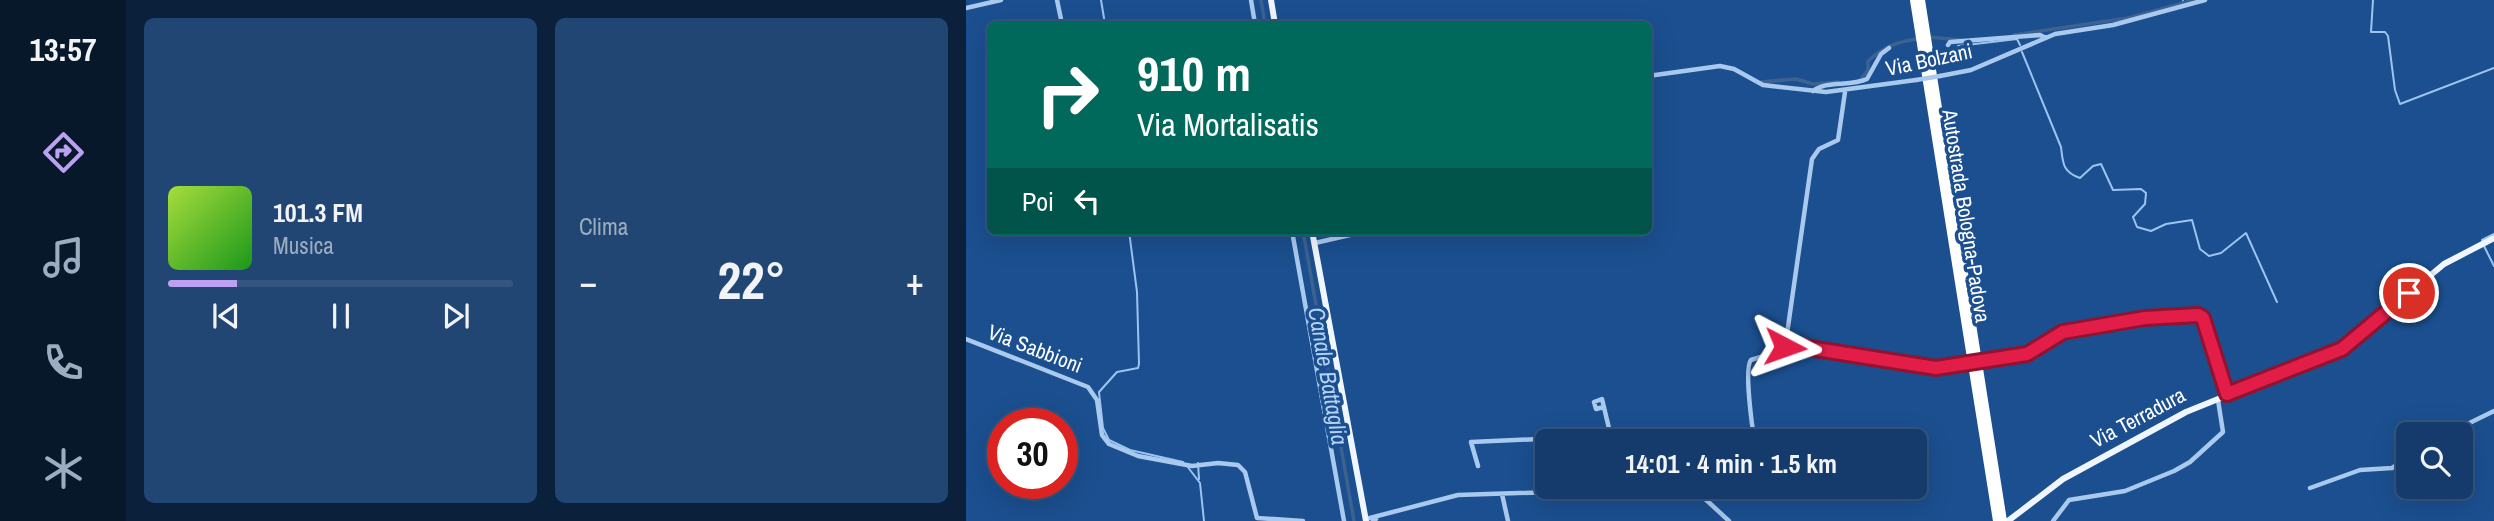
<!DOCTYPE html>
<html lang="it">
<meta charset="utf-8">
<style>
body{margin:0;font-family:"Archivo Narrow",sans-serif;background:#214673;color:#f1f3f6;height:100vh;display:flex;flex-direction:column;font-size:26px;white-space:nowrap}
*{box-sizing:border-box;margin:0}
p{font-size:23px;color:#9dadc1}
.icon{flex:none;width:38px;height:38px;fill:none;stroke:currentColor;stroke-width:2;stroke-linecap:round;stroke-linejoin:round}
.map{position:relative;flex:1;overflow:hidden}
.panel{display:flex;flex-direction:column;gap:18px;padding:18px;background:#0b203b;width:840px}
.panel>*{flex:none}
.top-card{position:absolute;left:21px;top:21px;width:665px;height:214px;border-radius:10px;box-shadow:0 7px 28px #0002,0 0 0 2px #33557e;background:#00695c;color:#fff;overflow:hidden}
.controls{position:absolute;left:1430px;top:422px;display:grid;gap:14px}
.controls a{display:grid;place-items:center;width:77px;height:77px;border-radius:10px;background:#143b6b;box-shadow:0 7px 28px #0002,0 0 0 2px #33557e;font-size:35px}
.speed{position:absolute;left:21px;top:408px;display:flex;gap:14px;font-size:35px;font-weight:700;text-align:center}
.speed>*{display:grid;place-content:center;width:91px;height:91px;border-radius:50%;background:#143b6b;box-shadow:0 7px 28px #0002,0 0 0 2px #33557e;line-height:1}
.speed .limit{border:10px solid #d22;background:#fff;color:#111}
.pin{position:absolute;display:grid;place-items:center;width:60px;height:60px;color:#fff;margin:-30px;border:4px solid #fff;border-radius:50%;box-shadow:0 2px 7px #0007}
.me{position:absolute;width:77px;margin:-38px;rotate:94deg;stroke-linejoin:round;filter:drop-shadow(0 0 5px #0008)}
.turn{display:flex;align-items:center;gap:24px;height:147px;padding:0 35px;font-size:32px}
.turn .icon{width:91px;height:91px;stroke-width:2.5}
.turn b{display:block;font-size:49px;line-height:60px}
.then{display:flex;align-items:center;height:66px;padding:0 35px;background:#0003;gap:14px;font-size:26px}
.big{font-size:52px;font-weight:800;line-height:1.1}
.panel .widget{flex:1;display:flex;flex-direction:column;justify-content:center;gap:10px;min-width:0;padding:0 24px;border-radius:10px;background:#214673}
.song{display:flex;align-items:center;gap:21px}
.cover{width:84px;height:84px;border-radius:10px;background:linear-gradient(135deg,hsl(80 70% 55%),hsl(120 70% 35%))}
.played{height:7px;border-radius:4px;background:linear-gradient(90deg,#bca0f2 20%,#33557e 20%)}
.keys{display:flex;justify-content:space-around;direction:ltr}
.heat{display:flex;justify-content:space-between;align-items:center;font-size:38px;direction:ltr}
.panel .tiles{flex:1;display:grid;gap:18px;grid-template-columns:repeat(2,1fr)}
.trip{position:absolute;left:569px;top:429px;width:392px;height:70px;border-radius:10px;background:#143b6b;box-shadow:0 7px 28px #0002,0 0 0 2px #33557e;font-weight:800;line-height:70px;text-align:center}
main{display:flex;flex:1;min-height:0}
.menu{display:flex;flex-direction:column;width:126px;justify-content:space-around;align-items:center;background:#08182b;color:#9dadc1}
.menu .icon{width:49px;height:49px}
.menu .selected{color:#bca0f2}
.menu b{font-size:32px;color:#f1f3f6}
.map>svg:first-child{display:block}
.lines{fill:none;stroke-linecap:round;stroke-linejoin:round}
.stream{stroke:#9cc4f0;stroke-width:2}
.canal{stroke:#3c6290;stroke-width:3.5}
.minor{stroke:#a9c9ee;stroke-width:4.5}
.major{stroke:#f0f6ff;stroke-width:6}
.highway{stroke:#fff;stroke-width:8}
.minor-bridge{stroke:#a9c9ee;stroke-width:4.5}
.route-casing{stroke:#92132f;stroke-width:18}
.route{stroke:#e11d48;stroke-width:12}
.labels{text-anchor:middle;stroke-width:7;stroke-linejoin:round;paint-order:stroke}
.street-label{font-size:21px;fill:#fff;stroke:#1b4f8f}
.water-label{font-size:23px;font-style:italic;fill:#b5d3f5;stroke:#1b4f8f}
</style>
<main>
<nav class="menu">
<b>13:57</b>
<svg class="icon selected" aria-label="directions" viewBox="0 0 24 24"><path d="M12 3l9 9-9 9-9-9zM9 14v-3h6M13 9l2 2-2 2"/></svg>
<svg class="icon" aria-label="music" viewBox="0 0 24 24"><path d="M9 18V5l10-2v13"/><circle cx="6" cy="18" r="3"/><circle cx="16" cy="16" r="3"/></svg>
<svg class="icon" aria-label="phone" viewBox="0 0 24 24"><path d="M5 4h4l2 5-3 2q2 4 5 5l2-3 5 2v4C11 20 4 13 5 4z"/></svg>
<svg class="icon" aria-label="climate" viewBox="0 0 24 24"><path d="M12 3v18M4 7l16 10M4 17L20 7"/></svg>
</nav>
<section class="panel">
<div class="tiles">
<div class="widget">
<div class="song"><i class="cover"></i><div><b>101.3 FM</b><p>Musica</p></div></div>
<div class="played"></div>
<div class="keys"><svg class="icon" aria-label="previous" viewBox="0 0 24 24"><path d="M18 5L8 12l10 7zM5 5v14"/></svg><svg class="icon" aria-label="pause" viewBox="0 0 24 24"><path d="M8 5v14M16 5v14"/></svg><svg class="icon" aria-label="next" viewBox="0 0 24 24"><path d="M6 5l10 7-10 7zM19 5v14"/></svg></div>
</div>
<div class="widget"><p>Clima</p>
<div class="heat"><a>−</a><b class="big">22°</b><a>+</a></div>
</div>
</div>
</section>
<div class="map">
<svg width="1528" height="521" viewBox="0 0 1528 521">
<rect width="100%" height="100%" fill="#1b4f8f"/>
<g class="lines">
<path class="stream" d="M135 0 139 24
M1407 0 1405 32H1419L1422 36 1429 90 1434 104 1528 68
M1217 1V3
M992 46 1051 39 1054 45
M1056 52 1095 147C1097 162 1096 172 1114 178L1127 166 1135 164 1147 190 1175 189 1180 193 1179 204 1167 217 1171 227 1185 231 1200 224 1226 220 1234 249 1243 256 1255 253 1280 233 1311 302
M163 231 171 292 173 364 172 368 151 372 133 392 137 428 143 440 164 450 217 462
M1516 240 1528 234
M1518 246 1528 266
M232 463 233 479
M221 466 234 483 238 521"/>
<path class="canal" d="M295 0 299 24
M1048 35 1162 18 1228 0
M962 37 995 40
M894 80 902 70V61C917 47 931 42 951 39
M795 82 830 79 847 84 872 82
M337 231 388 521"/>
<path class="minor" d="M91 0 96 24
M285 0 289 24
M0 8 35 0
M982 45 984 42 1074 35 1080 38
M682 76 754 66 768 69 797 85 860 92 950 80
M974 76 1005 70 1089 34 1147 25 1239 0
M847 91C860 80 884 87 901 79L915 54 923 48
M326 231 378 521
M349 243 401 231
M0 339 122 387 131 400 136 435 143 444 172 456 226 466 252 463 272 465 279 472 291 518 337 521
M819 348 846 159 853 149 872 140 879 92
M1021 360 1061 354 1097 332 1179 318 1232 315 1237 318 1261 394
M638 407 630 409 628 402 636 399 646 441
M1481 434 1528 411
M789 441C786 428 778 368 785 360L829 346 960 368 999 364
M512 466 505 442 573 439 581 476
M1344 488 1394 470 1426 468 1442 458
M536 494 542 521
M737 497 741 486
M400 519 492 495 715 488 737 497 763 521
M407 521 410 519
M1087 521 1103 500 1159 491 1208 471 1224 462 1257 432 1252 400"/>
<path class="major" d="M305 0 309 24
M346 231 400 521
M1042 521 1097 479 1220 412 1376 349 1478 264 1528 238"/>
<path class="highway" d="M948 0 1031 521
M955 0 1037 521"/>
<path class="minor-bridge" d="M950 80 974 76
M999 364 1021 360"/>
</g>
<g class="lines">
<g class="route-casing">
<path id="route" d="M819 347H837L970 368 1061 354 1097 332 1179 318 1232 315 1237 318 1261 394 1376 349 1443 293"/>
</g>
<use href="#route" class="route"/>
</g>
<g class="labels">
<g class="street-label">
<text transform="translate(963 60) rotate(-12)" y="7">Via Bolzani</text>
<text transform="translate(1000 216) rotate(81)" y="7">Autostrada Bologna-Padova</text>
<text transform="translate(69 349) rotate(21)" y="7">Via Sabbioni</text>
<text transform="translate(1172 418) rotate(-28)" y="7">Via Terradura</text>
</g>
<g class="water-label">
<text transform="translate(362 376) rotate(80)" y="8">Canale Battaglia</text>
</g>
</g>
</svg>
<div class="controls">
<a><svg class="icon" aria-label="search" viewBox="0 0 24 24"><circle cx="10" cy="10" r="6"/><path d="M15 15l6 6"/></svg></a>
</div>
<div class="speed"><div class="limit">30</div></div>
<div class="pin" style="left:1443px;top:293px;background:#d93025"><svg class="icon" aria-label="arrive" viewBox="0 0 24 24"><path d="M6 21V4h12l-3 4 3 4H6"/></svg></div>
<svg class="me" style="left:819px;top:347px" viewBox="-20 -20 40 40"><path d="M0-17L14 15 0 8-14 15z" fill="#e11d48" stroke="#fff" stroke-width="4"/></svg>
<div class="trip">14:01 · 4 min · 1.5 km</div>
<div class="top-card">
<div class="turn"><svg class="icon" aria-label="right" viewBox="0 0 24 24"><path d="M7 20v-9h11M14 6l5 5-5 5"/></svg><div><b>910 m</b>Via Mortalisatis</div></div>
<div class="then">Poi<svg class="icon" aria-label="left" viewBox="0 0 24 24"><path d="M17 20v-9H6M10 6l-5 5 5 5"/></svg></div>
</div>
</div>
</main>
